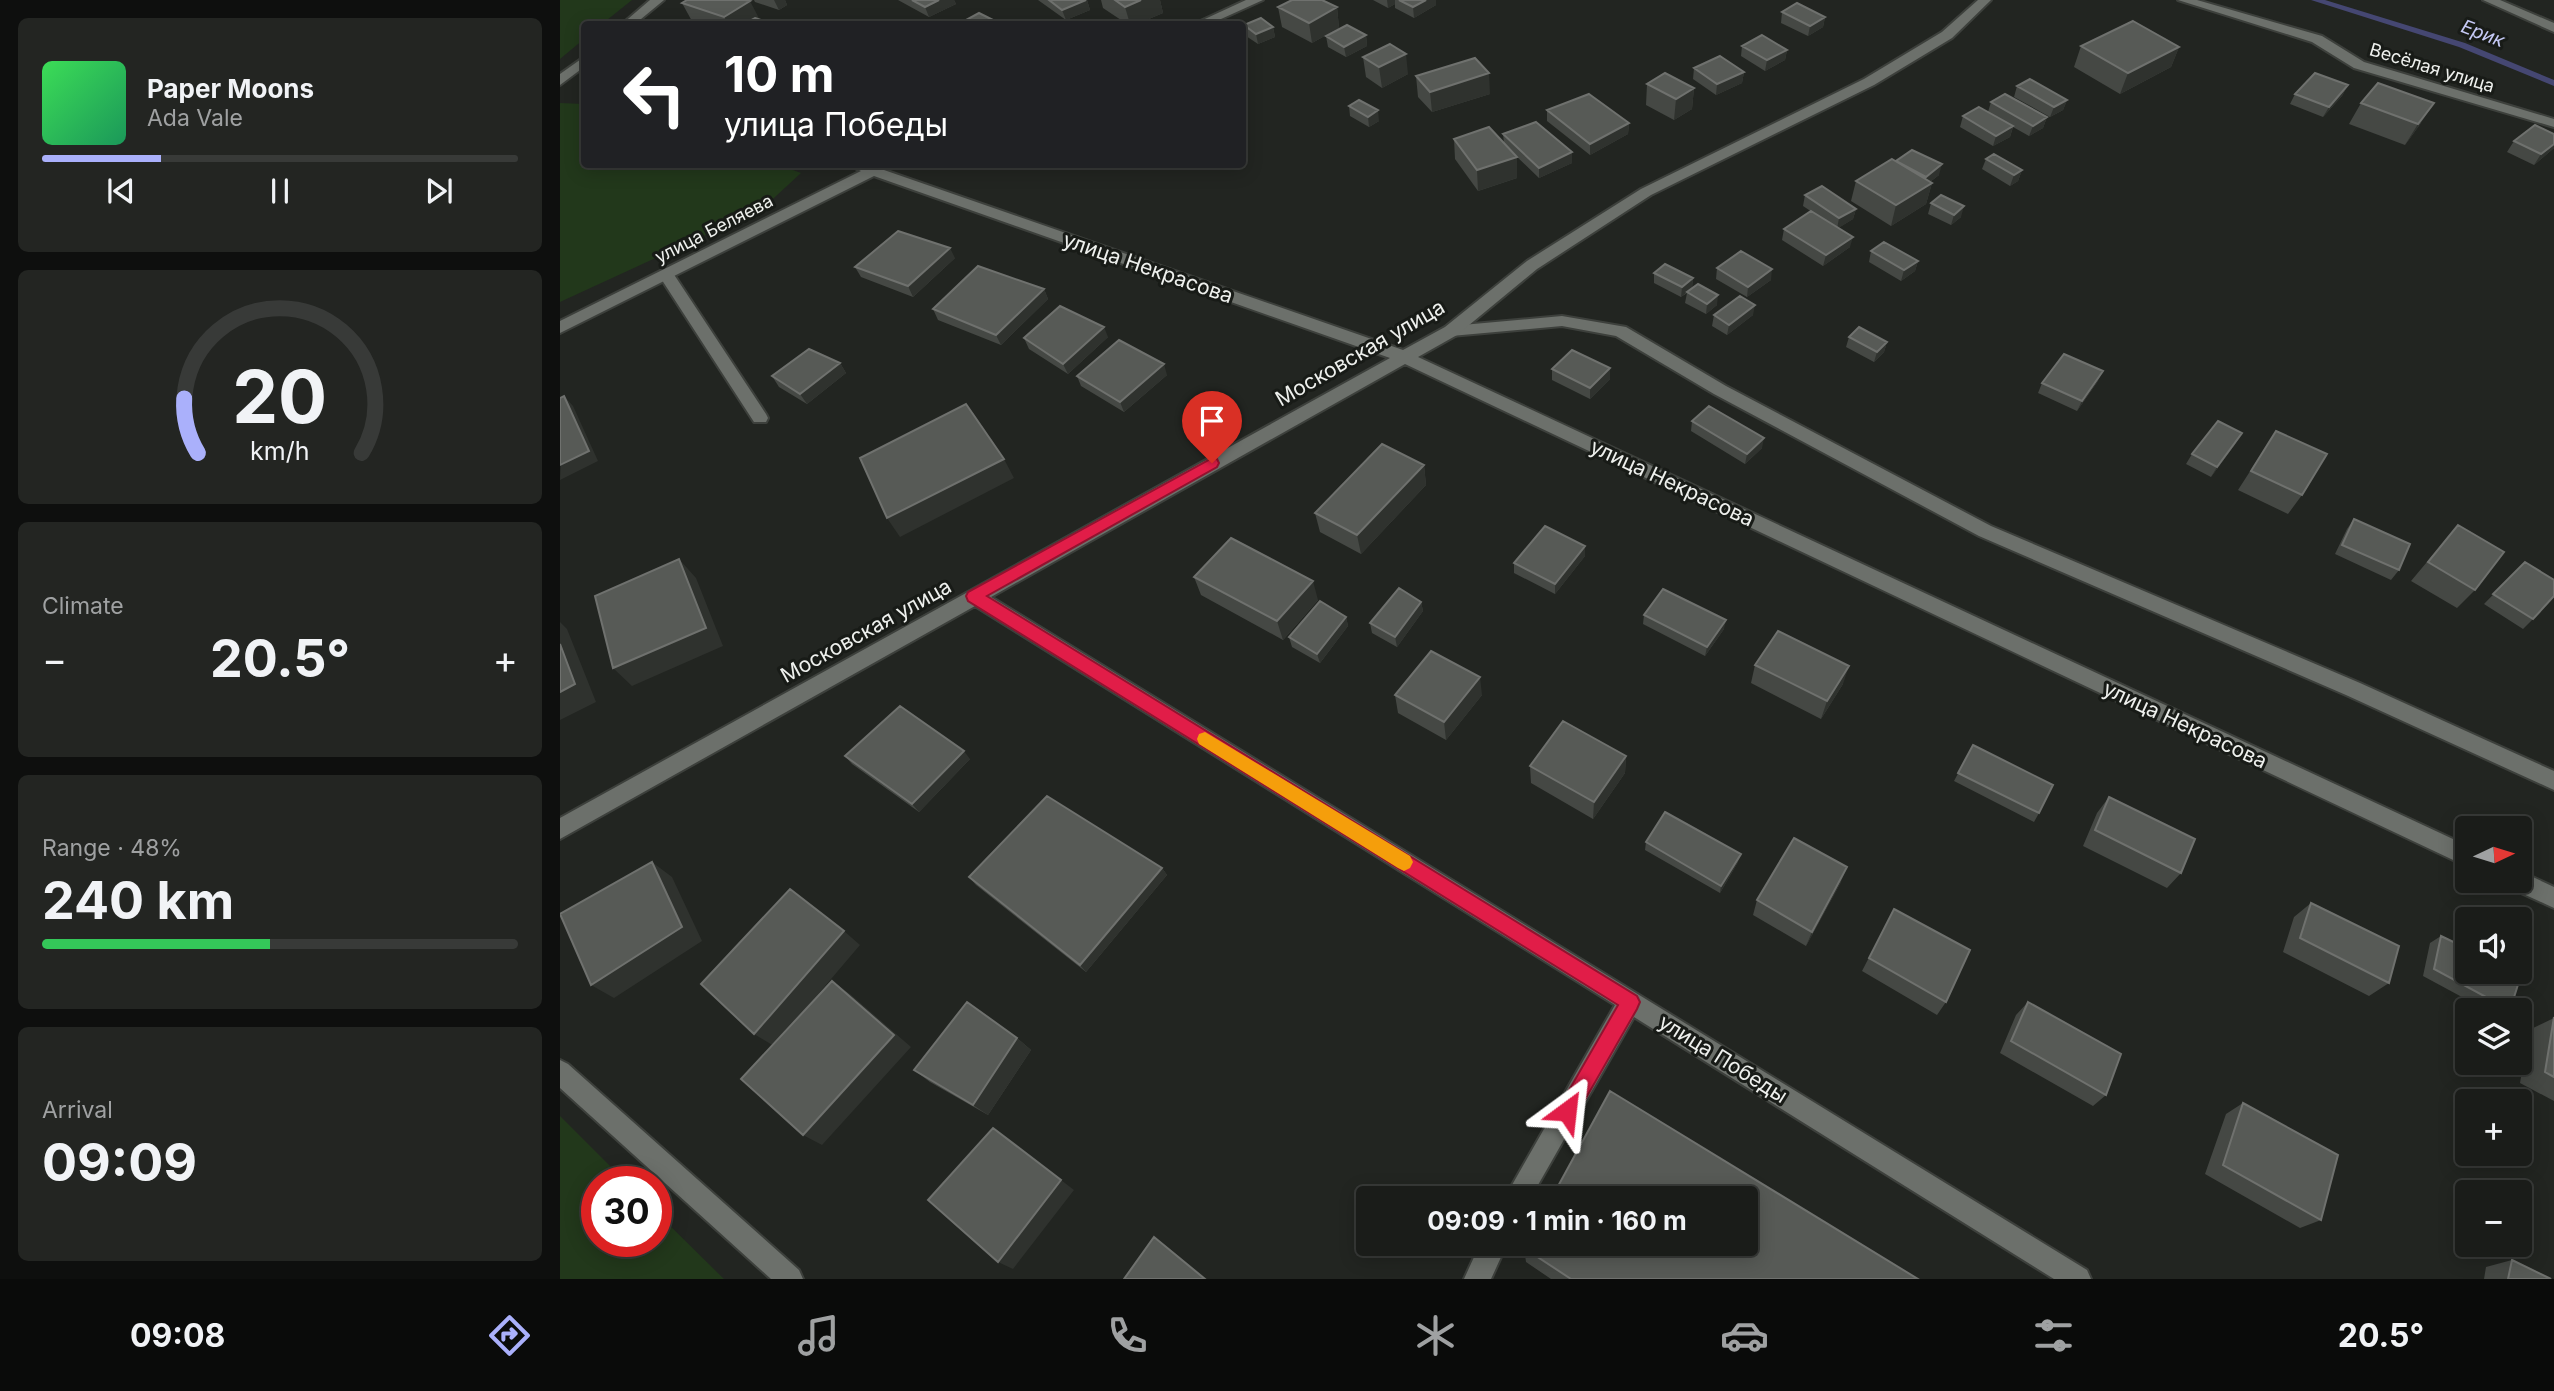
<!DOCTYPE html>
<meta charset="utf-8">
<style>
body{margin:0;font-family:Inter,sans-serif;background:#232522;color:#f1f3f6;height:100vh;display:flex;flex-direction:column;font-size:26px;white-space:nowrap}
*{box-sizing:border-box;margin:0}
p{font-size:23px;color:#9fa1a2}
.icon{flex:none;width:38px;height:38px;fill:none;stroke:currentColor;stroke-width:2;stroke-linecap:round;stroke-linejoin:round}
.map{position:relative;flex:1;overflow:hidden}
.sheet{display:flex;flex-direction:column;gap:18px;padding:18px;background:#0e0f0e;width:560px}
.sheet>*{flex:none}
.banner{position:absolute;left:21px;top:21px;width:665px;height:147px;border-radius:7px;box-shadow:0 4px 18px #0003,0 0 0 2px #383a38;background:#202124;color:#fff;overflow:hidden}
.needle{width:46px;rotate:86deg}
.tools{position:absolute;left:1895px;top:816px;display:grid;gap:14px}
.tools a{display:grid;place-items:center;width:77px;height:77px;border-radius:7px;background:#1a1c19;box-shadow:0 4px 18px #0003,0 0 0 2px #383a38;font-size:35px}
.speed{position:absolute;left:21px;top:1166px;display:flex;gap:14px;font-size:35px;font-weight:700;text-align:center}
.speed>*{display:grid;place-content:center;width:91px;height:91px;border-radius:50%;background:#1a1c19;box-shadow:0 4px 18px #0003,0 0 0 2px #383a38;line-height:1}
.speed .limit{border:10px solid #d22;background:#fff;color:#111}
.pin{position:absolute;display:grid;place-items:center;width:60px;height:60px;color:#fff;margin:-72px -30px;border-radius:50% 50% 50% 0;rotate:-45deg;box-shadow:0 0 7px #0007}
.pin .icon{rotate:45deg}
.me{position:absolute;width:77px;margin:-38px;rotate:30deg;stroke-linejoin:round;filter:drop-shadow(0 0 5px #0008)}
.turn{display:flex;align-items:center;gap:24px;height:147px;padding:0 28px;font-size:32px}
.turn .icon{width:91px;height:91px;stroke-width:2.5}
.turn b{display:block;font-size:49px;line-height:60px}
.big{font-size:52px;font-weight:700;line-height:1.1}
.sheet .tile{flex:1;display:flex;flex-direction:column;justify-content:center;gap:10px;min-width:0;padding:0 24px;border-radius:10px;background:#232522}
.sheet .dial{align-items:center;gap:0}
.dial svg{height:182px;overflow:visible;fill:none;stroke:#383a38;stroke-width:7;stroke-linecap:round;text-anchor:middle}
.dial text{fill:#f1f3f6;stroke:none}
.song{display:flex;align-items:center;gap:21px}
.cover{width:84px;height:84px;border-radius:10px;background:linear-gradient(135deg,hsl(130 70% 55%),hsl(150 70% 35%))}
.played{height:7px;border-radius:4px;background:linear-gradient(90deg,#aab0fb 25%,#383a38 25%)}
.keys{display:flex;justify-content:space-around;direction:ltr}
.heat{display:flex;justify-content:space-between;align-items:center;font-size:38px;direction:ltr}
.charge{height:10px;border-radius:5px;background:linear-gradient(90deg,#34c759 48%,#383a38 0)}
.trip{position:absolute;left:796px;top:1186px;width:402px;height:70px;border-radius:7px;background:#1a1c19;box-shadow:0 4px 18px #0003,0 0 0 2px #383a38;font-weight:700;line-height:70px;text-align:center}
.menu{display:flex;height:112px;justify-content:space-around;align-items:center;background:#0a0b0a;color:#9fa1a2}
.menu .icon{width:49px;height:49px}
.menu .active{color:#aab0fb}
.menu b{font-size:32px;color:#f1f3f6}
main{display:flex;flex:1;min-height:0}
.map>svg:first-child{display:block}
.green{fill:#22381b}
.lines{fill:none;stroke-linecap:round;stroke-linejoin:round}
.stream{fill:#454772;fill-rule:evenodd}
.service-casing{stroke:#3d403c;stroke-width:4}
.minor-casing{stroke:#3d403c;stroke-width:4}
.service{fill:#6c706b;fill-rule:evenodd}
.minor{fill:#6c706b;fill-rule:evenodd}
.wall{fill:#454844}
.shaded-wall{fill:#2f322e}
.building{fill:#575a56;stroke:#6f716e;stroke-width:2}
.route{fill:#e11d48;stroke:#92132f;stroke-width:2}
.slow{fill:#f59e0b}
.labels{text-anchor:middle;stroke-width:6;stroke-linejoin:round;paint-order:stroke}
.far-street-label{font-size:18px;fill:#eef0ed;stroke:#181b17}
.far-water-label{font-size:19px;font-style:italic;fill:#c5c9f5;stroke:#181b17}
.street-label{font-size:21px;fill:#eef0ed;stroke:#181b17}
</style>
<main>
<section class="sheet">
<div class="tile">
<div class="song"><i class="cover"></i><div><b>Paper Moons</b><p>Ada Vale</p></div></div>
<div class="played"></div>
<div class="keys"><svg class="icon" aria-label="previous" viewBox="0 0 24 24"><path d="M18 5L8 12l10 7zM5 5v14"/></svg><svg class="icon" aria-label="pause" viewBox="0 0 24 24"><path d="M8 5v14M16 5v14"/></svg><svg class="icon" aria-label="next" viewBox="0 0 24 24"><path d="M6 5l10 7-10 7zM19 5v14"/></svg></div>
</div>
<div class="tile dial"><svg viewBox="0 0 100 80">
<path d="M14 69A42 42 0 1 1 86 69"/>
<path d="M14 69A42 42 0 0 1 8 45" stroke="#aab0fb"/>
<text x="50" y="56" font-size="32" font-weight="700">20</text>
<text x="50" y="72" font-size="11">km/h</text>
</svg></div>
<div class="tile"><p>Climate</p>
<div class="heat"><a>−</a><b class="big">20.5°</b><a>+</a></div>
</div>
<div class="tile"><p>Range · 48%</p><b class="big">240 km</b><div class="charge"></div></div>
<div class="tile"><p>Arrival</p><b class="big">09:09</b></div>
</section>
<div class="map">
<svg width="1994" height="1279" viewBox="0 0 1994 1279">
<rect width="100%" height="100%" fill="#222521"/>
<path class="green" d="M0 0H72L42 24H24V39L0 59Z
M0 103 24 104V164H216L241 173 202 209 0 302Z
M0 1116 65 1181H37V1241H96V1212L164 1279H0Z"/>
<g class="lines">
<path class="stream" d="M1751 0H1765L1905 43 1994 80V86L1899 47Z"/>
<g class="service-casing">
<path id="service" d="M106 269 111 270 206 414 208 418 206 422H194L98 274Z
M1002 316 1066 327 1166 386 1431 526 1800 683 1994 771V790L1786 695 1419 536 1154 394 1056 336 1002 326 891 336 883 331 891 326Z"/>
</g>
<g class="minor-casing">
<path id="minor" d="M90 0H104L75 24H62Z
M686 0H703L650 24H634Z
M1418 0H1431L1392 38 1314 85 1091 195 977 269 897 335 858 357 1908 846V867L845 364 431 597 1527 1270 1531 1279H1494L1074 1017 970 1199H944L1055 1005 415 606 0 839V818L830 358 314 176 0 333V321L301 171 287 164H321L324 170 843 350 885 327 967 261 1081 189 1304 79 1382 32Z
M1618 0H1637L1762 36 1804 62 1994 119V127L1794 68 1752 42Z
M1923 0H1940L1994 23V32Z
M24 57V67L0 85V74Z
M1960 871 1994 887V908L1948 887 1945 880H1960Z
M0 1060 8 1064 239 1270 243 1279H211L0 1088Z
M920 1244H947L931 1279H904Z"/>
</g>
<use href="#service" class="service"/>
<use href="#minor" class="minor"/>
</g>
<path class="wall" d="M194 0H225L227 5 219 10 195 2Z
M338 0H394L396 4 369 17Z
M478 0H527L530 10 506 20Z
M541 0H600L603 13 577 24H559L564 22 543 8Z
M813 0H876V5L854 18 835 8V4L828 8Z
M122 3 200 19 213 24H137L133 23Z
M718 7H777L779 28 752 43 722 27Z
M1222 12 1265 17 1263 27 1248 36 1221 23Z
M684 25 713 27 715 37 698 44 686 36Z
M806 35 807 46 786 57 768 47 766 36Z
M1182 46 1227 50 1225 60 1205 71 1181 56Z
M1521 46 1619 47 1611 67 1560 94 1514 67Z
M803 57 848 74 822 88 806 77Z
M1134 68 1184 72 1182 83 1156 95 1133 79Z
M856 76 930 94 872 112 858 97Z
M1087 84 1134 88 1132 109 1114 120 1086 105Z
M1788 85 1782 96 1763 117 1730 104 1735 94Z
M1457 86 1507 100 1503 110 1490 117 1454 97Z
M1431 102 1487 117 1483 128 1469 136 1453 127 1450 137 1433 146 1400 127 1403 116 1428 112Z
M1801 103 1861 123 1845 145 1789 124Z
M789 106 819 121 809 127 790 116Z
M987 110 1069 123 1068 134 1030 155 987 121Z
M943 134 1012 163 979 178 953 153 957 178 918 191 895 159 894 139 944 143Z
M1954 141 1994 148 1974 165 1947 152Z
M1426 159 1462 170 1458 181 1450 186 1422 169Z
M1336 162 1379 175 1370 182 1372 183 1366 204 1331 226 1291 201 1296 181Z
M1245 195 1296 209 1293 219 1278 228 1290 247 1263 266 1222 240 1224 229 1255 214 1243 206Z
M1371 203 1401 217 1391 225 1368 214Z
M1311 251 1358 261 1355 271 1341 281 1309 262Z
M395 258 353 297 301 277 295 267Z
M1157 268 1211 280 1187 297 1156 279Z
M1094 273 1133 278 1132 288 1157 305 1146 314 1125 303 1127 293 1121 297 1094 283Z
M484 289 488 299 441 345 378 320 373 309Z
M1154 315H1193L1167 335 1152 326Z
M548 337 508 374 469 349 464 338Z
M1289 337 1327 342 1324 352 1314 362 1286 347Z
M280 363 286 373 247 404 219 387 212 376Z
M1050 368V379L1030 399 992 380V369Z
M607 375 564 412 521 386 517 376Z
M1538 381 1517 411 1478 393 1482 383Z
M1132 421 1202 448 1185 464 1131 431Z
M1716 431 1742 495 1728 514 1678 490Z
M1676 443 1651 477 1626 464 1632 454Z
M864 465 866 485 801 554 760 532 755 513Z
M1794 519 1839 570 1831 580 1775 554 1787 529Z
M1898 525 1915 590 1897 608 1851 581Z
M1025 546V556L995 594 954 573V563Z
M1965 562 1973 619 1963 629 1924 604Z
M634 577 758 600 723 640 641 595Z
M861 602 863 611 837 647 812 633 810 623Z
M1084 615 1164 629 1145 656 1083 624Z
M786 617 788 626 760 663 732 647 729 637Z
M1195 665 1283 684 1261 719 1191 683Z
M835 695H922L886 740 838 713Z
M1413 745 1479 813 1474 822 1394 781Z
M285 756 410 759 359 812 292 764Z
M1066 756 1065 773 1033 819 971 783 970 766Z
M1549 797 1621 873 1607 888 1523 846 1537 813Z
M1086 842 1178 862 1160 893 1085 850Z
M602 868 607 875 526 972 416 885 409 877Z
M1281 882 1246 946 1193 915 1197 900Z
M1751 903 1829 983 1809 996 1723 952 1734 917Z
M1334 909 1386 1002 1377 1015 1302 971Z
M1881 936 1950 1010H1926L1863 976 1870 943Z
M1468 1002 1546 1095 1533 1106 1440 1053 1456 1015Z
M1994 1018V1101L1960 1083 1969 1030Z
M457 1038 471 1050 428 1115 370 1082 354 1070Z
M1683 1103 1761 1220 1740 1228 1645 1174 1666 1114Z
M964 1248 1358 1279H991L966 1262Z
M1952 1260 1991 1279H1924L1926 1267Z"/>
<path class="shaded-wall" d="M214 0H225L227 5 219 10Z
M379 0H394L396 4 369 17 365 7Z
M527 0 530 10 506 20 502 10Z
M581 0H600L603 13 577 24H570L565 7Z
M827 0H835V4L828 8Z
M866 0H876V5L854 18 853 7Z
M190 1 201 22 196 24H169L164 17Z
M777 7 779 28 752 43 749 23Z
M1265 17 1263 27 1248 36 1250 26Z
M713 27 715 37 698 44 696 34Z
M806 35 807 46 786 57 784 47Z
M1619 47 1611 67 1560 94 1568 73Z
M1227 50 1225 60 1205 71 1207 60Z
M846 54 848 74 822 88 819 67Z
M1184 72 1182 83 1156 95 1157 84Z
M929 73 930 94 872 112 870 92Z
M1788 85 1782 96 1763 117 1769 107Z
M1134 88 1132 109 1114 120 1116 99Z
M1507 100 1503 110 1490 117 1494 107Z
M1874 103 1861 123 1845 145 1858 124Z
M818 110 819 121 809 127 808 117Z
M1487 117 1483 128 1469 136 1473 126Z
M1069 123 1068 134 1030 155V144Z
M1453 126 1450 137 1433 146 1436 136Z
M1994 144V148L1974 165 1981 154Z
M1012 152V163L979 178V168Z
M957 157V178L918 191 917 170Z
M1382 164 1379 175 1363 187 1366 177Z
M1462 170 1458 181 1450 186 1454 175Z
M1372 183 1366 204 1331 226 1336 205Z
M1404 206 1401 217 1391 225 1394 215Z
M1296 209 1293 219 1277 229 1279 218Z
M1293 237 1290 247 1263 266 1266 255Z
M390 248 395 258 353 297 348 286Z
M1358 261 1355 271 1341 281 1344 270Z
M1212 269 1211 280 1187 297 1188 287Z
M1133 278 1132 288 1121 297 1122 287Z
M484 289 488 299 441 345 436 335Z
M1158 295 1157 305 1146 314 1147 304Z
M1195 305 1193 315 1167 335 1169 325Z
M544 327 548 337 508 374 503 364Z
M1327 342 1324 352 1314 362 1317 352Z
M280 363 286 373 247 404 240 394Z
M604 364 607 375 564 412 560 402Z
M1050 368V379L1030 399V388Z
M1543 371 1538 381 1517 411 1522 401Z
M4 396 13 406 38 461 0 480Z
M1682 433 1676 443 1651 477 1657 467Z
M1204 438 1202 448 1185 464 1187 454Z
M444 459 454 478 340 537 327 518Z
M864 465 866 485 801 554 797 535Z
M1025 546V556L995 594V584Z
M119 559 136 578 163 646 72 686 53 668Z
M753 581 758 600 723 640 717 621Z
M861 602 863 611 837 647 835 637Z
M786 617 788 626 760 663 757 654Z
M1166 620 1164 629 1145 656 1147 647Z
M0 622 7 629 36 702 0 720Z
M1289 666 1283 684 1261 719 1267 701Z
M920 677 922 695 886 740 884 722Z
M404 751 410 759 359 812 352 804Z
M1066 756 1065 773 1033 819 1034 802Z
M1181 854 1178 862 1160 893 1161 886Z
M92 862 112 877 142 941 54 998 31 985Z
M1287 867 1281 882 1246 946 1252 932Z
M602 868 607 875 526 972 520 965Z
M284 931 300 945 214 1046 194 1034Z
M272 981 290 994 351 1047 262 1145 243 1135Z
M457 1038 471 1050 428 1115 413 1105Z
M433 1128 514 1190 453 1269 438 1262Z
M594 1237 610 1249 647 1279H645Z"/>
<path class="building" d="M127 0H185L190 1 164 17 122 3Z
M352 0H379L365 7Z
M489 0H526L502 10Z
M555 0H581L565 7Z
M732 0H762L777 7 749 23 718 7Z
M839 0H866L853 7Z
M1237 3 1265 17 1250 26 1222 12Z
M419 13 437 22 432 24H412L404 21Z
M195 18 212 24H184Z
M701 18 713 27 696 34 684 25Z
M1573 21 1619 47 1568 73 1521 46Z
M787 25 806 35 784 47 766 36Z
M1202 35 1227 50 1207 60 1182 46Z
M830 44 846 54 819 67 803 57Z
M1160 56 1184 72 1157 84 1134 68Z
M915 58 929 73 870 92 856 76Z
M1105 73 1134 88 1116 99 1087 84Z
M1755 73 1788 85 1769 107 1735 94Z
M1470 79 1507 100 1494 107 1457 86Z
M1818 83 1874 103 1858 124 1801 103Z
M1029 94 1069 123 1030 144 987 110Z
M1445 94 1487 117 1473 126 1431 102Z
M799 100 818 110 808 117 789 106Z
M1419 107 1453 126 1436 136 1403 116Z
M976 122 1012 152 979 168 943 134Z
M1975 125 1994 134V144L1981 154 1954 141Z
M929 127 957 157 917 170 894 139Z
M1352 150 1382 164 1366 177 1336 161Z
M1434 154 1462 170 1454 175 1426 159Z
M1332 159 1372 183 1336 205 1296 181Z
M1262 186 1296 209 1279 218 1245 195Z
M1381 195 1404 206 1394 215 1371 203Z
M1251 211 1293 237 1266 255 1224 229Z
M338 231 390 248 348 286 295 267Z
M1324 242 1358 261 1344 270 1311 251Z
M1181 251 1212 269 1188 287 1157 268Z
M1105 264 1133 278 1122 287 1094 273Z
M418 266 484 289 436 335 373 309Z
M1138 284 1158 295 1147 304 1127 292Z
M1180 296 1195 305 1169 325 1154 315Z
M500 306 544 327 503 364 464 338Z
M1299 327 1327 342 1317 352 1289 337Z
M559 340 604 364 560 402 517 376Z
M249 349 280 363 240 394 212 376Z
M1012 350 1050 368 1030 388 992 369Z
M1504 354 1543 371 1522 401 1482 383Z
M4 396 29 451 0 465V398Z
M406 404 444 459 327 518 300 458Z
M1149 406 1204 438 1187 454 1132 421Z
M1658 421 1682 433 1657 467 1632 454Z
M1716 431 1767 454 1742 495 1691 471Z
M822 444 864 465 797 535 755 513Z
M1794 519 1850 544 1839 570 1782 545Z
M1898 525 1944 552 1915 590 1868 562Z
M985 526 1025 546 995 584 954 563Z
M671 538 753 581 717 621 634 577Z
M119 559 146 628 53 668 35 596Z
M1965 562 1994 580V596L1973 619 1933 594Z
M839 588 861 602 835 637 810 623Z
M1103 589 1166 620 1147 647 1084 615Z
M760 601 786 617 757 654 729 637Z
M1218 631 1289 666 1267 701 1195 665Z
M0 644 15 684 0 692Z
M871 651 920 677 884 722 835 695Z
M340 706 404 751 352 804 285 756Z
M1003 721 1066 756 1034 802 970 766Z
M1413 745 1493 785 1479 813 1398 773Z
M487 796 602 868 520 965 409 877Z
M1549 797 1635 839 1621 873 1535 830Z
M1105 812 1181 854 1161 886 1086 842Z
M1234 838 1287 867 1252 932 1197 900Z
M92 862 122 927 31 985 0 914Z
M230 889 284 931 194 1034 141 984Z
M1751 903 1839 946 1829 983 1740 938Z
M1334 909 1410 950 1386 1002 1309 958Z
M1881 936 1908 949V971H1953L1961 975 1950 1010 1874 969Z
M272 981 334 1035 243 1135 181 1079Z
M407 1002 457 1038 413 1105 354 1070Z
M1468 1002 1561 1054 1546 1095 1451 1041Z
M1994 1017V1077L1985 1072Z
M1050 1091 1358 1279H1011L964 1248 966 1244H1186V1199H991Z
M1683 1103 1778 1155 1761 1220 1663 1165Z
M433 1128 501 1180 438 1262 368 1200Z
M594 1237 645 1279H564Z
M1952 1260 1991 1279H1948Z"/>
<path class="route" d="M652 458 657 459 659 463 657 467 427 596 1077 996 1080 1002 1077 1009 1014 1119 1007 1121 1000 1119 997 1111 1058 1005 408 601 406 596 408 592Z"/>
<path class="slow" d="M645 732 850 856 853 862 850 868 844 871 838 868 639 744 637 739 639 734Z"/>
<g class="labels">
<g class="far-street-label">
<text transform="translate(1872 68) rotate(17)" y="6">Весёлая улица</text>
<text transform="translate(154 229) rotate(-27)" y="6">улица Беляева</text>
</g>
<g class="far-water-label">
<text transform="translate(1923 33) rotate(21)" y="7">Ерик</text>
</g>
<g class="street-label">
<text transform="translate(588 268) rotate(19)" y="7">улица Некрасова</text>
<text transform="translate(800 353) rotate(-30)" y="7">Московская улица</text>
<text transform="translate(1112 483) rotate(25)" y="7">улица Некрасова</text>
<text transform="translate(306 631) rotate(-29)" y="7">Московская улица</text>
<text transform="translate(1625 725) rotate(25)" y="7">улица Некрасова</text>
<text transform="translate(1163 1059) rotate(32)" y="7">улица Победы</text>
</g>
</g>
</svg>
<div class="tools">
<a><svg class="needle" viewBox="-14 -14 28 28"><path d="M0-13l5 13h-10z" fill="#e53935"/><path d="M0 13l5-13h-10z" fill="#9fa1a2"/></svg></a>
<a><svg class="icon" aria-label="sound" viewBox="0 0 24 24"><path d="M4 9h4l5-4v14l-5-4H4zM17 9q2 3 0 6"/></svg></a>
<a><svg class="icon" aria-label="layers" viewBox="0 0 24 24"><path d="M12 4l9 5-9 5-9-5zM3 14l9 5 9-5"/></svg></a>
<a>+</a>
<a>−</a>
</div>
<div class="speed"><div class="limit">30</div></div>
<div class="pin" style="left:652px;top:463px;background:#d93025"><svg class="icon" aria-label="arrive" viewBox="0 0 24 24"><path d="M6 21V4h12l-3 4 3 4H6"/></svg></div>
<svg class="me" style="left:1007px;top:1111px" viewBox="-20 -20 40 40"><path d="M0-17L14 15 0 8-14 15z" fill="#e11d48" stroke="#fff" stroke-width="4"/></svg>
<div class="trip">09:09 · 1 min · 160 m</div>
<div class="banner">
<div class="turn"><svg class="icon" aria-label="left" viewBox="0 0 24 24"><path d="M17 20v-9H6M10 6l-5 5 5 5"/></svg><div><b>10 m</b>улица Победы</div></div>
</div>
</div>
</main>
<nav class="menu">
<b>09:08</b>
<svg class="icon active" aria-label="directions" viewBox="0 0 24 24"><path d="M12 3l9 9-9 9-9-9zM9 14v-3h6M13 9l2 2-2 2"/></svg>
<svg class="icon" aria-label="music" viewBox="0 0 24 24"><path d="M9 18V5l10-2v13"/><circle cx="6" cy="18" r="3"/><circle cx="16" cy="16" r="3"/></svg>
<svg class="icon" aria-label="phone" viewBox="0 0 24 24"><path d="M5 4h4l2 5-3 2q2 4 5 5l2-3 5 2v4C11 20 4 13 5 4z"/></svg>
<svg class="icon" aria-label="climate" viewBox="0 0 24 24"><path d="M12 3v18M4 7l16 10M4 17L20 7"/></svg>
<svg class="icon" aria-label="car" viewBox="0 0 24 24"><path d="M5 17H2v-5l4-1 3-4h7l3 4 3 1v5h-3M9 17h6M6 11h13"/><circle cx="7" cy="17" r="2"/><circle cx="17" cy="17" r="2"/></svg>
<svg class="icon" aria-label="filters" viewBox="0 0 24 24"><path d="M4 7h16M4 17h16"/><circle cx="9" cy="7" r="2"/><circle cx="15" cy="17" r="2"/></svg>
<b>20.5°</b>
</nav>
